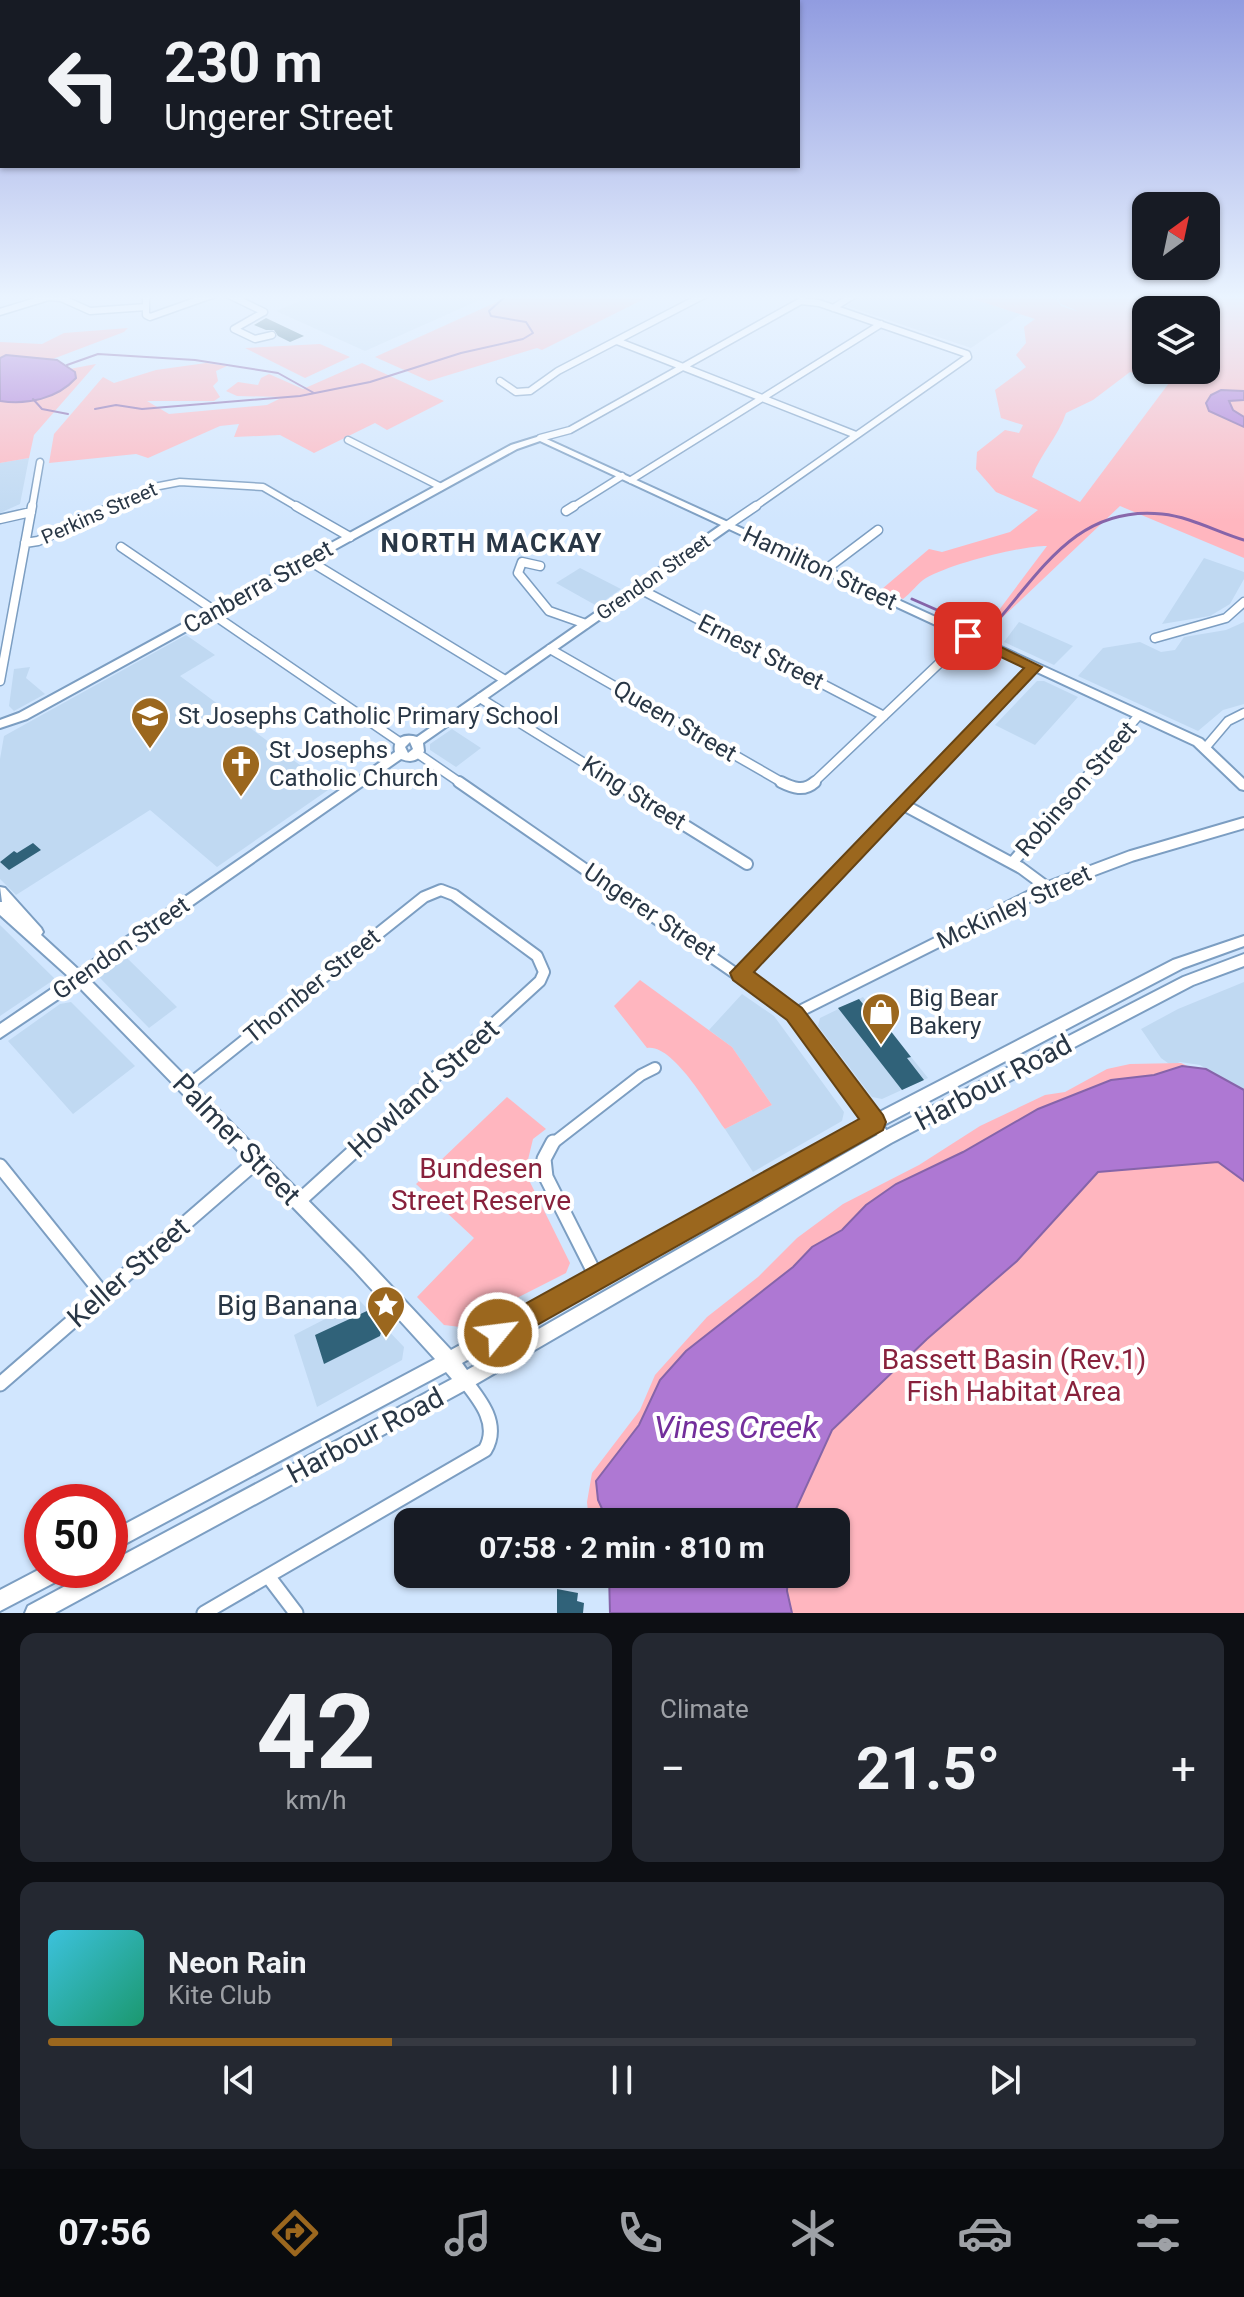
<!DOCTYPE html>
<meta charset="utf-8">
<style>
body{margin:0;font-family:Roboto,sans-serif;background:#242831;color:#f1f3f6;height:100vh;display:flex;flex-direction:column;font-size:30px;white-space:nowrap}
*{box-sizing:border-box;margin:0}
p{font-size:26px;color:#9ea1a6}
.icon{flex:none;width:44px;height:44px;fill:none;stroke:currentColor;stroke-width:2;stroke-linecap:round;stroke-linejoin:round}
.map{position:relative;height:1613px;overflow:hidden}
.drawer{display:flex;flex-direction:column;gap:20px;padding:20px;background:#0d0f14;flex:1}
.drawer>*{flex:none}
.top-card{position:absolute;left:0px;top:0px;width:800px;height:168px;box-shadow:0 2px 6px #0004;background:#171b24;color:#f1f3f6;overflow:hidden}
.needle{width:52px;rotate:33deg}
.controls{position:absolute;left:1132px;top:192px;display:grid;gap:16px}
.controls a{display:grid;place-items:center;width:88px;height:88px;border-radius:16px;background:#171b24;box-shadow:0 2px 6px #0004;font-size:40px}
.speed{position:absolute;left:24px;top:1484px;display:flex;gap:16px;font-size:40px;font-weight:700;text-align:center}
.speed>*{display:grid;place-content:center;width:104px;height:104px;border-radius:50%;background:#171b24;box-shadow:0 2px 6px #0004;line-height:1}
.speed .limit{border:12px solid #d22;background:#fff;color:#111}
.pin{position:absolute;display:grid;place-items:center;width:68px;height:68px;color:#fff;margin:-34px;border-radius:16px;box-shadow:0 4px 12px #0006}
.me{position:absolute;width:88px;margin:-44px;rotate:61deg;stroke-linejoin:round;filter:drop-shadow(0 0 6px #0008)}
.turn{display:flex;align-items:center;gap:28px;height:168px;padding:0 32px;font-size:36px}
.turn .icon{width:104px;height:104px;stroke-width:2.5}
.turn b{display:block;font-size:56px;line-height:68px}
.big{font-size:60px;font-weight:700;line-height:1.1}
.drawer .card{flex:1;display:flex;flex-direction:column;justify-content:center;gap:12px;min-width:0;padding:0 28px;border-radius:16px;background:#242831}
.drawer .dial{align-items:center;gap:0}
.dial b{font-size:104px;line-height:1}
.song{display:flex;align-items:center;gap:24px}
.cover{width:96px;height:96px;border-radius:12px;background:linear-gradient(135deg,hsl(190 70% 55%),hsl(160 70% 35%))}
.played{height:8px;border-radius:4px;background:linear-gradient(90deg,#9b671e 30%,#363941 30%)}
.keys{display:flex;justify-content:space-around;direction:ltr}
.heat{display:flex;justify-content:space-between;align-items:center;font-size:44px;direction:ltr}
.drawer .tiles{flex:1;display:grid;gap:20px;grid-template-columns:1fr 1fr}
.card:last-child{grid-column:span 2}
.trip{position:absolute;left:394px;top:1508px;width:456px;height:80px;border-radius:16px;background:#171b24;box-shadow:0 2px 6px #0004;font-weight:700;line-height:80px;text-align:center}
.menu{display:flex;height:128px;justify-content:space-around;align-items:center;background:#090b0e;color:#9ea1a6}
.menu .icon{width:56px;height:56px}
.menu .active{color:#9b671e}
.menu b{font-size:36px;color:#f1f3f6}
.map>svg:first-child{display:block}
.built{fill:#c0d9f2}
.green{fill:#ffb6bf;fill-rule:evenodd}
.water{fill:#ae78d3;stroke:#8664a9;stroke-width:2}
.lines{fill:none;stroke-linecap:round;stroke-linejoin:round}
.stream-far1{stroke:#8664a9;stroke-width:2}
.stream{stroke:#8664a9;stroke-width:3}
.building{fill:#306279}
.street-far3-casing{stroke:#7c9ec2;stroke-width:9}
.street-far2-casing{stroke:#7c9ec2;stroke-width:11}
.street-far1-casing{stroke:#7c9ec2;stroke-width:14}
.street-casing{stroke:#7c9ec2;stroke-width:17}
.secondary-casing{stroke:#7c9ec2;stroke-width:4}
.street-far3{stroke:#fff;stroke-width:6}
.street-far2{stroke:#fff;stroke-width:8}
.street-far1{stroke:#fff;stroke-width:10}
.street{stroke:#fff;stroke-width:13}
.secondary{fill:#fff;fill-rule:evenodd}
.route{fill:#9b671e;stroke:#654314;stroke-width:2}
.labels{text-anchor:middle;stroke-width:8;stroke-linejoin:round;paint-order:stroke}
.far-street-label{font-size:20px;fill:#293746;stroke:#fff}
.street-label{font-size:24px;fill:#293746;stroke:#fff}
.poi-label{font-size:24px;fill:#293746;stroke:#fff;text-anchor:start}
.far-district-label{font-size:26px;font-weight:bold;letter-spacing:2px;fill:#293746;stroke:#fff}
.near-street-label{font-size:28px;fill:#293746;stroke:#fff}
.near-park-label{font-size:28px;fill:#88213c;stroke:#fff}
.near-poi-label{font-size:28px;fill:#293746;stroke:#fff;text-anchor:end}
.near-water-label{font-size:32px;font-style:italic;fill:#732e9b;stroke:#fff}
</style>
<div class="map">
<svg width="1244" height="1613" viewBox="0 0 1244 1613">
<rect width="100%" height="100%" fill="#d1e6fe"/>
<path class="built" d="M315 295H491L365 351 276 311Z
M862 295H961L1021 314 971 348 847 306Z
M29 458 20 504 0 513V463Z
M1204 558 1244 572V579L1230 604 1210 616 1162 624Z
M580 568 621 589 597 606 556 583Z
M1019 622 1073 646 1054 665 1004 642Z
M1244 622V704L1223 710 1198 731 1078 676 1103 648 1140 642 1161 652 1175 650 1184 637 1226 630Z
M186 635 215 655 180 676 331 788 217 867 150 810 16 895 0 879V759L4 736Z
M30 667 26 678 45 694 14 711 9 706 14 669Z
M1037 681H1044L1078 697 1035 745 995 725Z
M452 729 481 748 456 767 430 750V744Z
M0 925 55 979 0 1016Z
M127 958 177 1007 149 1028 99 977Z
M1244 982V1091L1200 1065 1180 1062 1172 1066 1161 1058 1141 1029 1178 1009Z
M742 994 774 1016 844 1112 842 1121 753 1172 725 1129 772 1105 732 1047 709 1030Z
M863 997 928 1078 882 1099 872 1097 818 1026 820 1018Z
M71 1002 135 1066 73 1114 8 1041 60 1004Z
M360 1301 404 1347 402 1360 317 1407 294 1335Z"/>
<path class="green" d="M512 295H652L542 350 537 348 429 381 375 357Z
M961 295H1054L1061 306 1080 312 1061 304 1056 295H1244V558L1120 506 983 636 981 634 1047 546C1019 546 951 564 926 578 918 583 911 593 903 599L882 589 929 549 942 552 1010 532 1038 510 996 492 976 469 977 452 1005 430 1019 433 1023 425 1001 418 995 390 1026 367 1016 355 1026 343 1024 327 1035 319ZM1146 310H1206V370H1146ZM1130 372 1169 383 1080 502 1032 477C1041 453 1058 437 1066 413L1093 400Z
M128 328 124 332 0 379V342L42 344 64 333Z
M320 344 350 357 305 378 245 348Z
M206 363 227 366 216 371 218 381 213 386 220 397 214 401H147L169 414 267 405 283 397 237 396 226 391 238 382 258 385 261 378 269 374 303 389 362 363 444 401 387 430 375 423 314 453 280 435 234 437 239 424 220 426 148 458 136 454 49 463 54 434 103 377 114 383 156 370Z
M96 364 34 435 29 458 0 463V382Z
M640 980 732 1047 772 1105 725 1129C710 1109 673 1043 647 1048L614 1006Z
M1181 1063 1244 1093V1613H642L622 1574H836V1522H589L587 1502 592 1473 640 1410 655 1375 707 1317 758 1277 797 1238 843 1204 919 1165 980 1126 1045 1095 1065 1092 1107 1069 1130 1064Z
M507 1097 546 1129 533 1139 525 1172 570 1263 566 1273 460 1327 444 1325 417 1297 474 1238 416 1184Z"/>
<path class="water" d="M6 355 57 360 75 372 76 378C57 399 27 405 0 401V358Z
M1221 390 1244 391V400L1229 401 1233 410 1244 417V427L1209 411 1206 403 1211 395Z
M1182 1066 1206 1069 1244 1090V1181L1218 1162 1098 1172 1017 1261 927 1339 832 1430 795 1511 793 1522H608L598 1500 596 1481 639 1425 660 1380 686 1351 793 1267 812 1247 842 1230 866 1205 896 1184 963 1152 1038 1109 1111 1080 1154 1075Z
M609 1574H788L787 1591 792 1613H610Z"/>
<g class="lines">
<path class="stream-far1" d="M67 365 98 354 195 360 278 373 314 393
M33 399 42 409 68 414
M95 409 116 405 142 409 300 396 370 382 461 353 523 339 533 333 526 322 491 316 489 311 507 295"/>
<path class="stream" d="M912 599 962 621 993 626C1042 570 1078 505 1162 514 1191 517 1217 532 1244 540"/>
</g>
<path class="building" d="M266 318 304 336 290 342 278 336 274 330H266L254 325Z
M33 843 41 850 9 870 0 862 14 851 17 853Z
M859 999 882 1028 886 1025 911 1057 907 1058 924 1080 902 1090 838 1008Z
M369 1310 383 1325 380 1336 324 1364 315 1335Z
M557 1589 578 1593 577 1601 584 1603 583 1613H557Z"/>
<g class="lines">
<g class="street-far3-casing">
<path id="street-far3" d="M146 295V315L150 317 212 295
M229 295 264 312
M833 308 854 295
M0 312 49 297 61 298 90 311 146 307
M264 312 234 329 255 339 272 335
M617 341 856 435
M500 381 516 392 530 391 558 371 704 295
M540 438 570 430 801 301 819 303 967 354 968 357 753 508
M348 440 441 487
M631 480 881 324
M32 508 40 462
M110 508 154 487 180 482 263 487 299 508
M571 508 622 476"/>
</g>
<g class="street-far2-casing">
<path id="street-far2" d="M296 506 350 537
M566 511 574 506
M0 519 31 512
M728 525 756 506
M25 543 38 541 114 506
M121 547 215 611
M308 560 505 680
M540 566 522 562 518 573 549 611 586 624
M825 570 878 530
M638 588 884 716
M211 613 401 743
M1155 638 1226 618 1244 602
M550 649 785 784
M0 681 32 506
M480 698 618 784
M1206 747 1228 721 1244 713
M417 753 462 784
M812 784 968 636
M922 784 1034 667
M1080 784 1139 715"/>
</g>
<g class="street-far1-casing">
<path id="street-far1" d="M459 782 794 1014 886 1138
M615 782 747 864
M781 782C793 788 804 792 815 782
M902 804 1021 868 1048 888
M1012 863 1082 782
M740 973 924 782
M794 1014 1046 888 1131 856 1244 823
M186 1087 424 897 441 890 454 895 537 956 544 972 540 981 362 1144
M552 1144 641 1075 655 1068"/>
</g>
<g class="street-casing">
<path id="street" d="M553 1142 544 1159 546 1177 597 1278
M0 1166 102 1293
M298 1202 364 1142
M0 1384 257 1161
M268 1576 296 1613
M204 1613 485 1450C500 1425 481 1401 465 1381"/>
</g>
<g class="secondary-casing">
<path id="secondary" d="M540 436 1202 739 1244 779V790L1240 789 1194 745 729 529 423 743 424 751C419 761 411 763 401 759L88 978 364 1257 451 1350 870 1117 1173 960 1244 936V946L1183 968 880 1127 462 1363 467 1370 881 1133 1183 977 1244 954V966L1193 985 891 1143 471 1387 55 1613H25L28 1606 95 1570H110V1562L452 1379 446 1372 110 1552V1532L435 1359 353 1269 78 986 0 1038V1024L69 977 0 915V902H2L0 887 5 888 41 928 43 932 41 935 79 970 395 752C392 738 405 733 417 737L721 525 540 441 517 449 27 719 0 728V720L19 713 511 445ZM410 742 413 749 408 753 405 747Z
M42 1568V1570H68L65 1577 0 1611V1590Z"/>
</g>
<use href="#street-far3" class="street-far3"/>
<use href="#street-far2" class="street-far2"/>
<use href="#street-far1" class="street-far1"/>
<use href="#street" class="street"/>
<use href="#secondary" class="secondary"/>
</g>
<linearGradient id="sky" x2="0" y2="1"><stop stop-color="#919ce0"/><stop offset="0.57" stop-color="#eaf4ff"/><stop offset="1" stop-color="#eaf4ff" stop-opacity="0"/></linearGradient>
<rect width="1244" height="521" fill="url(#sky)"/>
<path class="route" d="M968 631 1042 667 754 972 802 1008 883 1115 886 1122 883 1130 507 1342 498 1346 489 1342 485 1333 489 1324 859 1119 787 1020 733 980 730 973 1024 668 963 639 961 636Z"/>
<defs>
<g id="school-pin" transform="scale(2)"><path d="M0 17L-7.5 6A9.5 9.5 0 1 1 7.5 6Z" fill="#9b671e" stroke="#fff"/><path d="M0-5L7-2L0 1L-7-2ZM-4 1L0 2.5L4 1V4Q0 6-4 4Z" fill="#fff"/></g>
<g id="church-pin" transform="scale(2)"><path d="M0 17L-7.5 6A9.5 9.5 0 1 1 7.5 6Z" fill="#9b671e" stroke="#fff"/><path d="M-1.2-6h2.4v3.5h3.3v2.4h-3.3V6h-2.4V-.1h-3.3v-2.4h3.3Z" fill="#fff"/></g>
<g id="shop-pin" transform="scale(2)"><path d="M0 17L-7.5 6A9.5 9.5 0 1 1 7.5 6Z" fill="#9b671e" stroke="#fff"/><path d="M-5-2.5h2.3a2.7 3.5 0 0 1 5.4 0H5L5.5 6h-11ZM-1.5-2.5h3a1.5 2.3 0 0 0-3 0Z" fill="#fff"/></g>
<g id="sight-pin" transform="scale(2)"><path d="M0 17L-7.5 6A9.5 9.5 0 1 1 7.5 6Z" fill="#9b671e" stroke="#fff"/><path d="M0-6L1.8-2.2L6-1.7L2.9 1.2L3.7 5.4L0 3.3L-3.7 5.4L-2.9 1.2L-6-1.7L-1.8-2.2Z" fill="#fff"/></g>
</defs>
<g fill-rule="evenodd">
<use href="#school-pin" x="150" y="716"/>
<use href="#church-pin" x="241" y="764"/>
<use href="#shop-pin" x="881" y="1012"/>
<use href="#sight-pin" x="386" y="1305"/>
</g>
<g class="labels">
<g class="far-street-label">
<text transform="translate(99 513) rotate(-24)" y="7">Perkins Street</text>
<text transform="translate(653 577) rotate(-35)" y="7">Grendon Street</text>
</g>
<g class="street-label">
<text transform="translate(820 568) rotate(25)" y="8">Hamilton Street</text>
<text transform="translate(258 587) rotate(-29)" y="8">Canberra Street</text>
<text transform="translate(761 652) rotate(27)" y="8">Ernest Street</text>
<text transform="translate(675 721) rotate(30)" y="8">Queen Street</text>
<text transform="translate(1076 789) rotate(-49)" y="8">Robinson Street</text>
<text transform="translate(634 793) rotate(32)" y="8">King Street</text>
<text transform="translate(1014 907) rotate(-25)" y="8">McKinley Street</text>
<text transform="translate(650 912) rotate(34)" y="8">Ungerer Street</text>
<text transform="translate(121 948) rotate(-35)" y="8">Grendon Street</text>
<text transform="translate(312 986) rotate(-39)" y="8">Thornber Street</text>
</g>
<g class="poi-label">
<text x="178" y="724">St Josephs Catholic Primary School</text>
<text x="269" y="758">St Josephs<tspan x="269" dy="28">Catholic Church</tspan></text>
<text x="909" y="1006">Big Bear<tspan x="909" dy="28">Bakery</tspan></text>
</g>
<g class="far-district-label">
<text x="492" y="552">NORTH MACKAY</text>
</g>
<g class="near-street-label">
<text transform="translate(993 1082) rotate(-28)" y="10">Harbour Road</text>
<text transform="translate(423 1088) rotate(-42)" y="10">Howland Street</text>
<text transform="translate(237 1139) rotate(46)" y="10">Palmer Street</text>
<text transform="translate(128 1272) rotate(-41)" y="10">Keller Street</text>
<text transform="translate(365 1435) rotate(-28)" y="10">Harbour Road</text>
</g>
<g class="near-park-label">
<text x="481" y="1178">Bundesen<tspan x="481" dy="32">Street Reserve</tspan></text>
<text x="1014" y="1369">Bassett Basin (Rev.1)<tspan x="1014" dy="32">Fish Habitat Area</tspan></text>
</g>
<g class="near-poi-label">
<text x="358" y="1315">Big Banana</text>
</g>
<g class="near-water-label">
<text x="736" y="1438">Vines Creek</text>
</g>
</g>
</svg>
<div class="controls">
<a><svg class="needle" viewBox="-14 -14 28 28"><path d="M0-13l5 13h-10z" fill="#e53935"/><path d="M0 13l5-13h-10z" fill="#9ea1a6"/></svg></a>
<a><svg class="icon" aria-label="layers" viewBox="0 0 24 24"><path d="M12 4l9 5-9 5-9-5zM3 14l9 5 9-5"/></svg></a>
</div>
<div class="speed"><div class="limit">50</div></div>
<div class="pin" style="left:968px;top:636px;background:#d93025"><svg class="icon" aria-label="arrive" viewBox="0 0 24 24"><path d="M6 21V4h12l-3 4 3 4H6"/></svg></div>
<svg class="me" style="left:498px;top:1333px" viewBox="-20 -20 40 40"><circle r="17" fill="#9b671e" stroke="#fff" stroke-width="3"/><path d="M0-11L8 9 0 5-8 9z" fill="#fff"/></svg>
<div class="trip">07:58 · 2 min · 810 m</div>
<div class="top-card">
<div class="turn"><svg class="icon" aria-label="left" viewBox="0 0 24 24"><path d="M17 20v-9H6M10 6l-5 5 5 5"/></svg><div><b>230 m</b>Ungerer Street</div></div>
</div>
</div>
<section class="drawer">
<div class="tiles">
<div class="card dial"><b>42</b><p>km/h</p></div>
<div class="card"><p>Climate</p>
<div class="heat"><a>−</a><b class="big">21.5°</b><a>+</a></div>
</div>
<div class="card">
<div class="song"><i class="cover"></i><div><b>Neon Rain</b><p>Kite Club</p></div></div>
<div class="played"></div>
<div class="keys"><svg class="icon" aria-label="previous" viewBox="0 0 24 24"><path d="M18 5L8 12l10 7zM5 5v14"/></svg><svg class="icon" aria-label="pause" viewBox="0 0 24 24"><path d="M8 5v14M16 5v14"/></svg><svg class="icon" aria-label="next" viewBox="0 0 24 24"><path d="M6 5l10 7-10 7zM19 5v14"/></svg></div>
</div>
</div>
</section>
<nav class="menu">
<b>07:56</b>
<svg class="icon active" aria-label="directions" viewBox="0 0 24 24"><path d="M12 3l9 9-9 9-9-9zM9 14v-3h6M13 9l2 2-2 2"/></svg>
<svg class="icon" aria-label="music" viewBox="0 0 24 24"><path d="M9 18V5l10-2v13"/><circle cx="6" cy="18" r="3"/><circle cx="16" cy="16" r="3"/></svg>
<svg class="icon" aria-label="phone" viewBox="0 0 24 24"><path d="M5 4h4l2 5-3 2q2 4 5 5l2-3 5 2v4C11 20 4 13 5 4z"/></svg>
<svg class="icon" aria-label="climate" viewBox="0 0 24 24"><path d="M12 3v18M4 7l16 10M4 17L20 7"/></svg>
<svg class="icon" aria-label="car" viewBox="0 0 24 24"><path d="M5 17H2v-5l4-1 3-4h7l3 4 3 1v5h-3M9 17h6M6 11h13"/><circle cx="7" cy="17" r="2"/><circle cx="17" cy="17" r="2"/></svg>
<svg class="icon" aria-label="filters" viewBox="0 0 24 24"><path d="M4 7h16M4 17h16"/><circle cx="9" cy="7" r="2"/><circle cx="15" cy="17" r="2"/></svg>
</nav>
